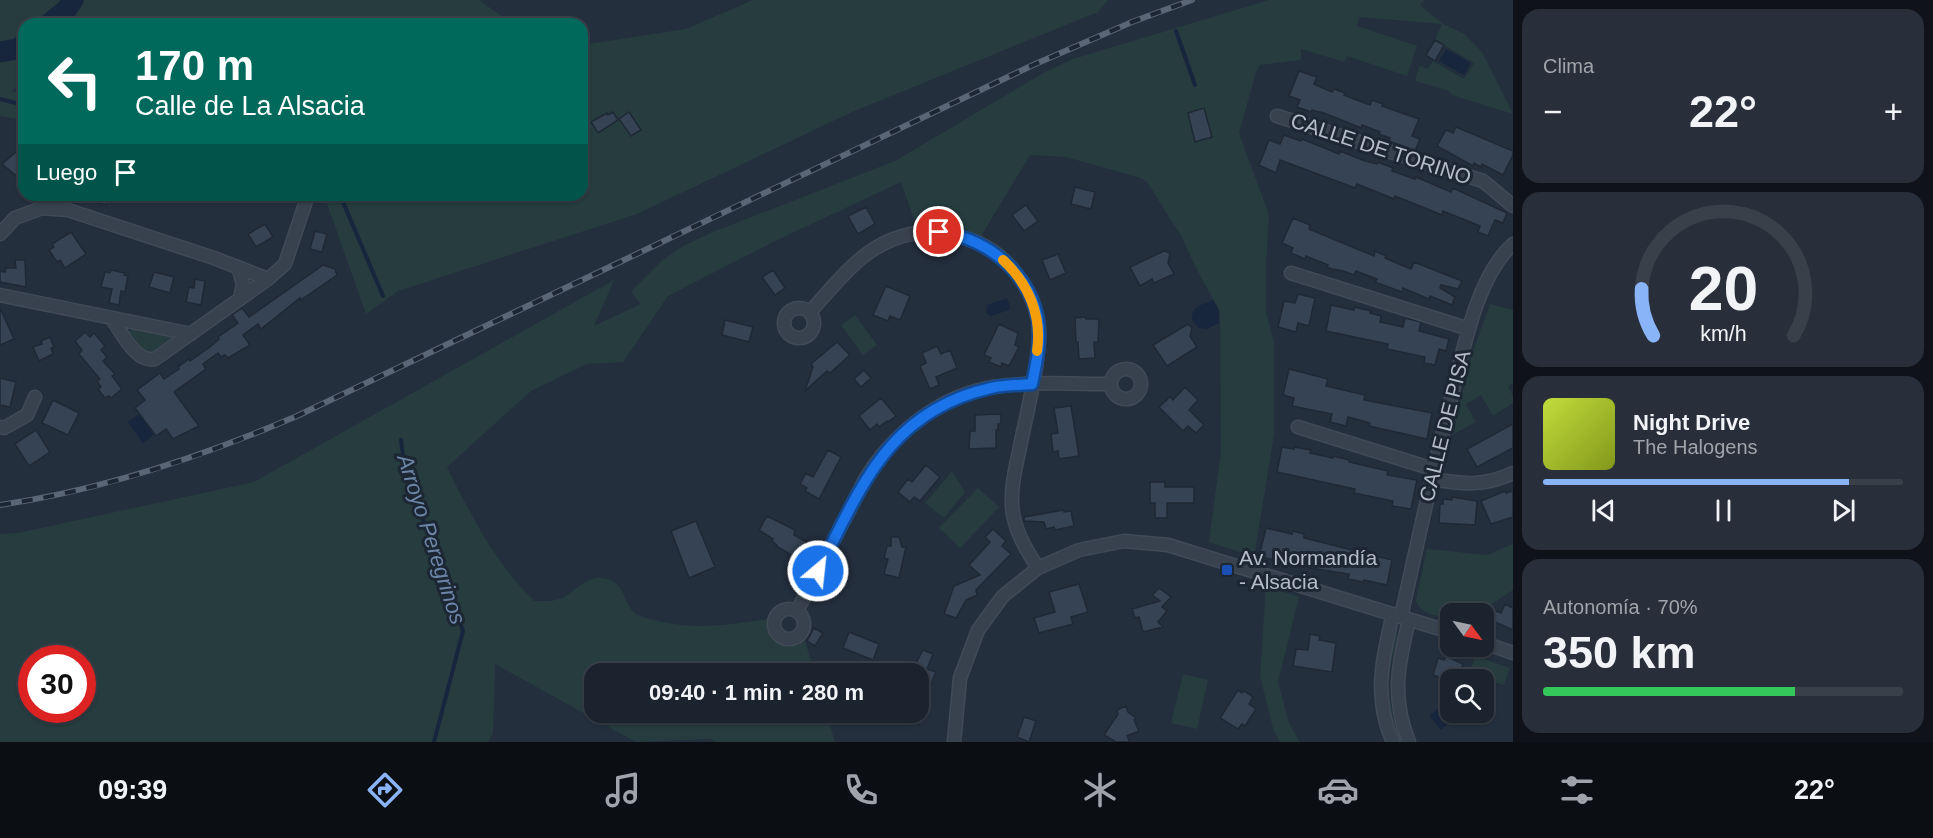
<!DOCTYPE html>
<html lang="es">
<meta charset="utf-8">
<style>
body{margin:0;font-family:Arial,sans-serif;background:#282f3a;color:#f1f3f6;height:100vh;display:flex;flex-direction:column;font-size:22px;white-space:nowrap}
*{box-sizing:border-box;margin:0}
p{font-size:20px;color:#a0a4aa}
.icon{flex:none;width:33px;height:33px;fill:none;stroke:currentColor;stroke-width:2;stroke-linecap:round;stroke-linejoin:round}
.map{position:relative;flex:1;overflow:hidden}
.sheet{display:flex;flex-direction:column;gap:9px;padding:9px;background:#0f1319;width:420px}
.sheet>*{flex:none}
.banner{position:absolute;left:18px;top:18px;width:570px;height:183px;border-radius:18px;box-shadow:0 2px 4px #0004,0 0 0 2px #39404a;background:#00695c;color:#fff;overflow:hidden}
.needle{width:39px;rotate:123deg}
.controls{position:absolute;left:1440px;top:603px;display:grid;gap:12px}
.controls a{display:grid;place-items:center;width:54px;height:54px;border-radius:12px;background:#1b232e;box-shadow:0 2px 4px #0004,0 0 0 2px #39404a;font-size:30px}
.speed{position:absolute;left:18px;top:645px;display:flex;gap:12px;font-size:30px;font-weight:700;text-align:center}
.speed>*{display:grid;place-content:center;width:78px;height:78px;border-radius:50%;background:#1b232e;box-shadow:0 2px 4px #0004,0 0 0 2px #39404a;line-height:1}
.speed .limit{border:9px solid #d22;background:#fff;color:#111}
.pin{position:absolute;display:grid;place-items:center;width:51px;height:51px;color:#fff;margin:-26px;border:3px solid #fff;border-radius:50%;box-shadow:0 2px 6px #0007}
.me{position:absolute;width:66px;margin:-33px;rotate:28deg;stroke-linejoin:round;filter:drop-shadow(0 0 4px #0008)}
.turn{display:flex;align-items:center;gap:21px;height:126px;padding:0 18px;font-size:27px}
.turn .icon{width:78px;height:78px;stroke-width:2.5}
.turn b{display:block;font-size:42px;line-height:51px}
.then{display:flex;align-items:center;height:57px;padding:0 18px;background:#0003;gap:12px;font-size:22px}
.big{font-size:45px;font-weight:600;line-height:1.1}
.sheet .widget{flex:1;display:flex;flex-direction:column;justify-content:center;gap:9px;min-width:0;padding:0 21px;border-radius:18px;background:#282f3a}
.sheet .dial{align-items:center;gap:0}
.dial svg{height:156px;overflow:visible;fill:none;stroke:#39404a;stroke-width:7;stroke-linecap:round;text-anchor:middle}
.dial text{fill:#f1f3f6;stroke:none}
.song{display:flex;align-items:center;gap:18px}
.cover{width:72px;height:72px;border-radius:9px;background:linear-gradient(135deg,hsl(70 70% 55%),hsl(70 70% 35%))}
.played{height:6px;border-radius:3px;background:linear-gradient(90deg,#8ab4f8 85%,#39404a 85%)}
.keys{display:flex;justify-content:space-around;direction:ltr}
.heat{display:flex;justify-content:space-between;align-items:center;font-size:33px;direction:ltr}
.charge{height:9px;border-radius:4px;background:linear-gradient(90deg,#34c759 70%,#39404a 0)}
.trip{position:absolute;left:584px;top:663px;width:345px;height:60px;border-radius:18px;background:#1b232e;box-shadow:0 2px 4px #0004,0 0 0 2px #39404a;font-weight:600;line-height:60px;text-align:center}
.menu{display:flex;height:96px;justify-content:space-around;align-items:center;background:#0b0e12;color:#a0a4aa}
.menu .icon{width:42px;height:42px}
.menu .selected{color:#8ab4f8}
.menu b{font-size:27px;color:#f1f3f6}
main{display:flex;flex:1;min-height:0}
.map>svg:first-child{display:block}
.green{fill:#263c3f;fill-rule:evenodd}
.water{fill:#17263c}
.lines{fill:none;stroke-linecap:round;stroke-linejoin:round}
.stream{stroke:#17263c;stroke-width:4}
.river{stroke:#17263c;stroke-width:21}
.building{fill:#364354;stroke:#1f2835;stroke-width:1.5}
.minor-casing{stroke:#414a57;stroke-width:15}
.minor{stroke:#38414e;stroke-width:12}
.rail-casing{stroke:#5a6575;stroke-width:6}
.rail{stroke:#1d2633;stroke-width:4;stroke-dasharray:11;stroke-linecap:butt}
.route-casing{stroke:#114b97;stroke-width:15}
.route{stroke:#1a73e8;stroke-width:10}
.slow{stroke:#f59e0b;stroke-width:10}
.transit-dot{fill:#1a4fb4;stroke:#1d2633;stroke-width:2}
.labels{text-anchor:middle;stroke-width:6;stroke-linejoin:round;paint-order:stroke}
.street-label{font-size:21px;fill:#b4bcc9;stroke:#1d2633}
.poi-label{font-size:21px;fill:#b4bcc9;stroke:#1d2633;text-anchor:start}
.water-label{font-size:22px;font-style:italic;fill:#6d86a8;stroke:#1d2633}
</style>
<main>
<div class="map">
<svg width="1513" height="742" viewBox="0 0 1513 742">
<rect width="100%" height="100%" fill="#242f3e"/>
<path class="green" d="M0 0H479L513 24H24V82L11 91 24 94V120L0 116Z
M753 0H1108L1098 12 852 112 637 214 398 291 366 314 324 195H582V45L686 29Z
M1269 0H1424L1420 5 1443 24 1464 34 1482 52 1513 114 1452 95 1449 91 1415 81 1419 66 1428 69 1433 61 1464 79 1474 63 1435 40 1442 24 1359 17 1357 26 1417 46 1407 76 1347 56 1344 62 1301 49V60L1260 65 1256 72 1239 133 1269 215 1266 265V312L1274 343V435L1254 557 1209 542 1221 451 1220 311 1199 274 1181 236 1147 182 1141 178 1066 157 1030 155 981 236 948 225H916L901 182 773 242 668 296 623 362 587 364 531 391 447 467C470 514 496 564 534 601 544 601 553 602 562 598 574 593 583 579 598 578 627 577 622 605 636 614 644 618 654 620 663 622 699 630 732 624 769 619 766 641 786 654 805 641L815 673 594 674V712L826 713 835 742H715L711 739 636 742 495 664 493 733 488 742H0V534L18 533 254 482 614 280 594 326 641 304 631 292 664 259 683 246 713 232 895 161 1045 72 1073 59ZM32 658H82V710H32Z
M1490 304 1513 310V383L1508 386 1513 396V403L1493 416 1481 395 1466 404 1476 422 1452 435 1471 357Z
M855 315 877 345 863 355 841 325Z
M133 328 170 334 172 339 151 354 145 352 130 333V330Z
M952 471 965 492 944 518 925 503Z
M978 488 999 507 960 548 939 528Z
M1513 544V590L1478 613 1450 614V619C1439 616 1418 614 1416 600L1427 549 1487 555Z
M1266 586 1299 597 1278 682 1289 723 1300 742H1280L1273 728 1260 676Z
M1397 631C1398 643 1391 659 1390 672 1387 696 1393 721 1402 742H1400C1387 713 1385 684 1391 653 1392 645 1393 637 1397 631Z
M1475 656 1510 668 1504 685 1469 674Z
M1183 674 1208 680 1197 729 1171 723Z"/>
<path class="water" d="M1446 49 1471 63 1464 75 1439 61Z
M1007 298 1011 309 991 316 986 313 987 305Z
M1213 300 1219 311V323L1207 329 1199 328 1192 320C1191 306 1202 305 1213 300Z
M139 414 154 435 143 443 128 422Z
M1449 699 1450 712 1461 713 1441 730 1429 716Z"/>
<g class="lines">
<path class="stream" d="M1176 31 1195 85
M0 99 24 105
M340 195 383 296
M401 440 405 470 463 631 434 742"/>
<path class="river" d="M49 24 67 9 73 0
M0 52 17 49 24 44"/>
</g>
<path class="building" d="M1435 40 1444 45 1435 61 1426 55Z
M1299 71 1317 77 1314 84 1332 92 1334 89 1345 93 1344 95 1370 105 1372 100 1383 104 1382 106 1419 119 1412 136 1420 139 1415 151 1389 141 1390 138 1379 134 1380 132 1362 125 1361 128 1324 113 1312 110 1311 112 1297 107 1300 100 1289 96Z
M1204 108 1212 137 1195 142 1188 113Z
M613 112 618 120 598 133 591 122 607 113 608 115Z
M629 112 641 130 631 136 619 119Z
M1456 127 1513 151V155L1503 175 1482 164 1481 167 1474 163 1473 166 1437 146 1446 130 1453 133Z
M1284 135 1301 141 1302 139 1339 154 1340 151 1365 161 1377 164 1378 162 1393 168 1392 171 1415 179 1416 177 1451 192 1453 188 1507 213 1503 223 1495 220 1488 236 1478 232 1480 226 1443 211 1442 215 1395 196 1394 199 1357 184 1355 188 1280 160 1276 173 1259 165 1269 140 1280 144Z
M24 151V182L2 164 16 152 17 153Z
M1075 187 1095 192 1091 209 1071 204Z
M81 195H109L106 205 81 198Z
M1026 205 1038 221 1024 231 1012 215Z
M866 207 875 224 858 234 848 216Z
M1293 218 1310 225 1309 229 1374 256 1375 251 1386 256 1385 258 1411 269 1414 262 1462 281 1458 289 1441 285 1440 288 1455 297 1452 305 1430 296 1429 299 1403 288 1402 292 1375 282 1377 279 1356 271 1354 275 1343 271 1332 269 1327 267 1328 265 1306 256 1305 259 1291 253 1293 248 1282 243Z
M265 224 273 237 256 247 248 234Z
M315 231 327 234 322 252 310 249Z
M71 232 86 254 65 268 60 260 57 262 49 250 54 247 52 244Z
M1164 251 1170 253 1168 263 1174 274 1154 283 1152 279 1140 286 1130 267Z
M1058 254 1066 273 1050 280 1042 260Z
M15 260H25L26 287 0 282V271L5 272 6 268H16Z
M323 265 335 269 337 275 301 300 300 298 261 329 258 324 243 335 250 345 228 358 225 355 221 357 218 353 203 364 206 369 174 392 199 426 173 439 166 429 156 436 135 408 145 400 137 390 160 373 164 379 179 369 178 367 189 359 190 361 210 347 219 339 218 337 238 323 232 315 242 308 249 317Z
M111 270 125 273 124 275 128 276 125 292 121 291 119 305 109 303 112 289 101 287 105 272 110 273Z
M773 270 785 288 775 295 762 277Z
M154 272 174 277 170 293 149 287Z
M195 279 205 281 201 305 186 302 189 287 194 288Z
M886 286 910 296 900 320 890 316 888 321 873 315Z
M1298 294 1315 298 1309 326 1298 323 1296 332 1278 327 1284 301 1295 303Z
M1331 305 1354 310V307L1371 311 1370 313 1381 316 1380 322 1403 327 1405 318 1421 322 1419 331 1449 339 1446 351 1439 349 1435 365 1424 363 1425 357 1387 349 1388 344 1326 331Z
M0 308 14 339 0 345Z
M1085 317 1086 319H1099L1098 342H1094L1095 358 1079 359 1078 342H1076L1075 318Z
M725 320 753 327 749 342 722 335Z
M999 324 1018 333 1015 345 1019 347 1009 366 1002 363 1001 367 989 362 991 358 984 355Z
M1188 324 1192 328 1190 336 1197 347 1167 366 1153 345Z
M85 332 90 337 94 333 105 346 101 350 107 357 103 361 115 374 112 376 122 389 111 398 109 396 105 398 98 389 101 387 97 381 100 379 79 354 82 350 75 341Z
M50 337 54 347 51 348 53 354 39 361 33 347 42 344 41 341Z
M837 342 850 355 830 373 827 371 805 391 813 367 811 364Z
M937 346 941 354 950 350 957 368 936 377 939 385 930 389 920 366 926 363 922 353Z
M1289 369 1328 379 1326 386 1365 395 1364 400 1432 413 1427 439 1369 426 1370 423 1348 417 1346 426 1330 422 1332 414 1292 406 1294 398 1283 395Z
M864 370 871 378 861 387 854 379Z
M0 378 16 382 10 407 0 405Z
M1185 387 1198 400 1189 410 1204 425 1196 433 1188 426 1183 431 1159 407 1170 397 1173 400Z
M881 398 896 416 888 422 887 421 879 427 877 424 870 430 859 416Z
M53 400 79 413 68 435 42 423Z
M1071 406 1079 456 1059 459 1058 451 1053 452 1051 434 1058 433 1054 408Z
M1001 414V424H998V430H996V448L969 449 970 431H975V415Z
M1513 424V448L1477 467 1467 449Z
M36 430 50 452 29 466 15 444Z
M1282 447 1294 449V447L1311 450 1310 453 1333 458V456L1349 460V462L1388 471 1387 475 1417 480 1411 509 1392 506 1393 501 1354 493 1355 489 1277 472Z
M828 450 841 457 819 499 805 491 807 488 800 484 806 473 813 477Z
M926 465 940 477 920 501 914 497 910 502 898 492 908 479 912 482Z
M1150 482H1165V487H1194V503H1167V518H1155V503H1150Z
M1505 491 1506 493 1513 491V517L1491 524 1481 501Z
M1452 497 1477 501 1475 525 1439 523 1440 504H1443V499L1452 500Z
M1064 510V512L1071 511 1074 526 1055 530 1054 527 1046 529 1044 522 1024 521V517Z
M767 516 795 530 794 535 807 542 798 559 776 546 777 545 772 541 773 539 759 530Z
M696 521 715 567 689 578 671 531Z
M1266 528 1292 534 1293 531 1304 534V538L1392 560 1387 585 1364 580 1363 582 1348 579 1349 574 1310 568 1311 562 1287 557V559L1279 557 1278 561 1259 556Z
M993 529 1006 541 1002 546 1011 554 976 590 977 595 966 600 956 618 944 614 954 586 980 575 969 565 990 542 985 537Z
M891 537H899L902 547H906L899 578 884 574 888 559 884 558 887 546H891Z
M1079 584 1088 612 1071 617 1073 624 1039 633 1034 618 1055 612 1049 592Z
M1159 588 1171 597 1162 607 1167 611 1158 622 1163 627 1143 632 1139 617 1135 618 1132 609 1160 601 1152 595Z
M1505 604 1513 608V630L1489 619 1493 610 1501 613Z
M814 628 823 633 815 646 807 641Z
M849 632 879 644 873 660 843 648Z
M1310 634 1320 636 1319 640 1336 643 1332 672 1293 666 1296 649 1308 650Z
M923 650 933 654 927 669 936 672 929 689 918 685V674H907L911 661 916 663Z
M1446 656 1463 664 1458 680 1445 677 1444 679 1433 675 1438 658 1444 660Z
M1238 690 1242 693 1244 691 1253 697 1249 704 1256 709 1245 726 1242 724 1238 729 1220 718Z
M1126 706 1128 712 1136 718 1134 720 1139 731 1127 736 1130 742H1116L1104 735 1118 714 1117 710Z
M1024 717 1036 721 1029 742 1017 737Z"/>
<g class="lines">
<g class="minor-casing">
<path id="minor" d="M1277 116 1483 181 1513 206
M0 234 15 218 42 208 68 210 214 258 268 279
M238 267 243 284 240 299
M1291 273 1469 329
M0 295 191 334
M784 323a15 15 0 1 1 30 0a15 15 0 1 1-30 0Z
M810 312C842 277 867 240 917 233 930 231 945 231 957 236 965 238 972 240 979 243 1014 260 1041 299 1039 339 1037 375 1027 411 1020 447 1016 466 1011 485 1012 505 1013 528 1026 550 1038 568
M112 319C122 333 136 363 155 359L268 279 285 264 308 195
M1111 384a15 15 0 1 1 30 0a15 15 0 1 1-30 0Z
M0 427 4 428 27 415 35 397
M1298 427 1433 469
M1431 479C1462 484 1484 487 1513 473
M774 624a15 15 0 1 1 30 0a15 15 0 1 1-30 0Z
M797 611C812 582 828 552 843 522 853 505 860 486 871 470 900 428 942 396 993 387 1031 381 1072 384 1111 384
M1401 617C1417 544 1433 471 1451 399 1463 352 1476 277 1513 244
M1409 620C1398 665 1391 697 1409 742
M1484 643 1513 653
M954 742 960 678 978 630 1003 596 1038 568 1079 550 1124 541 1168 545 1450 632
M1393 742C1373 698 1382 659 1393 614"/>
</g>
<use href="#minor" class="minor"/>
<g class="rail-casing">
<path id="rail" d="M0 505C103 490 201 457 297 416L1033 65 1132 22 1192 0"/>
</g>
<use href="#rail" class="rail"/>
</g>
<g class="lines">
<g class="route-casing">
<path id="route" d="M818 571C861 488 888 411 991 388 1004 385 1019 385 1032 384 1035 369 1039 353 1039 338 1041 282 992 238 939 232"/>
</g>
<use href="#route" class="route"/>
<path class="slow" d="M1003 260C1029 284 1042 316 1037 351"/>
</g>
<rect class="transit-dot" x="1221" y="564" width="12" height="12" rx="3"/>
<g class="labels">
<g class="street-label">
<text transform="translate(1381 149) rotate(18)" y="7">CALLE DE TORINO</text>
<text transform="translate(1445 426) rotate(-76)" y="7">CALLE DE PISA</text>
</g>
<g class="poi-label">
<text x="1239" y="565">Av. Normandía<tspan x="1239" dy="24">- Alsacia</tspan></text>
</g>
<g class="water-label">
<text transform="translate(432 539) rotate(72)" y="8">Arroyo Peregrinos</text>
</g>
</g>
</svg>
<div class="controls">
<a><svg class="needle" viewBox="-14 -14 28 28"><path d="M0-13l5 13h-10z" fill="#e53935"/><path d="M0 13l5-13h-10z" fill="#a0a4aa"/></svg></a>
<a><svg class="icon" aria-label="search" viewBox="0 0 24 24"><circle cx="10" cy="10" r="6"/><path d="M15 15l6 6"/></svg></a>
</div>
<div class="speed"><div class="limit">30</div></div>
<div class="pin" style="left:939px;top:232px;background:#d93025"><svg class="icon" aria-label="arrive" viewBox="0 0 24 24"><path d="M6 21V4h12l-3 4 3 4H6"/></svg></div>
<svg class="me" style="left:818px;top:571px" viewBox="-20 -20 40 40"><circle r="17" fill="#1a73e8" stroke="#fff" stroke-width="3"/><path d="M0-11L8 9 0 5-8 9z" fill="#fff"/></svg>
<div class="trip">09:40 · 1 min · 280 m</div>
<div class="banner">
<div class="turn"><svg class="icon" aria-label="left" viewBox="0 0 24 24"><path d="M17 20v-9H6M10 6l-5 5 5 5"/></svg><div><b>170 m</b>Calle de La Alsacia</div></div>
<div class="then">Luego<svg class="icon" aria-label="arrive" viewBox="0 0 24 24"><path d="M6 21V4h12l-3 4 3 4H6"/></svg></div>
</div>
</div>
<section class="sheet">
<div class="widget"><p>Clima</p>
<div class="heat"><a>−</a><b class="big">22°</b><a>+</a></div>
</div>
<div class="widget dial"><svg viewBox="0 0 100 80">
<path d="M14 69A42 42 0 1 1 86 69"/>
<path d="M14 69A42 42 0 0 1 8 45" stroke="#8ab4f8"/>
<text x="50" y="56" font-size="32" font-weight="700">20</text>
<text x="50" y="72" font-size="11">km/h</text>
</svg></div>
<div class="widget">
<div class="song"><i class="cover"></i><div><b>Night Drive</b><p>The Halogens</p></div></div>
<div class="played"></div>
<div class="keys"><svg class="icon" aria-label="previous" viewBox="0 0 24 24"><path d="M18 5L8 12l10 7zM5 5v14"/></svg><svg class="icon" aria-label="pause" viewBox="0 0 24 24"><path d="M8 5v14M16 5v14"/></svg><svg class="icon" aria-label="next" viewBox="0 0 24 24"><path d="M6 5l10 7-10 7zM19 5v14"/></svg></div>
</div>
<div class="widget"><p>Autonomía · 70%</p><b class="big">350 km</b><div class="charge"></div></div>
</section>
</main>
<nav class="menu">
<b>09:39</b>
<svg class="icon selected" aria-label="directions" viewBox="0 0 24 24"><path d="M12 3l9 9-9 9-9-9zM9 14v-3h6M13 9l2 2-2 2"/></svg>
<svg class="icon" aria-label="music" viewBox="0 0 24 24"><path d="M9 18V5l10-2v13"/><circle cx="6" cy="18" r="3"/><circle cx="16" cy="16" r="3"/></svg>
<svg class="icon" aria-label="phone" viewBox="0 0 24 24"><path d="M5 4h4l2 5-3 2q2 4 5 5l2-3 5 2v4C11 20 4 13 5 4z"/></svg>
<svg class="icon" aria-label="climate" viewBox="0 0 24 24"><path d="M12 3v18M4 7l16 10M4 17L20 7"/></svg>
<svg class="icon" aria-label="car" viewBox="0 0 24 24"><path d="M5 17H2v-5l4-1 3-4h7l3 4 3 1v5h-3M9 17h6M6 11h13"/><circle cx="7" cy="17" r="2"/><circle cx="17" cy="17" r="2"/></svg>
<svg class="icon" aria-label="filters" viewBox="0 0 24 24"><path d="M4 7h16M4 17h16"/><circle cx="9" cy="7" r="2"/><circle cx="15" cy="17" r="2"/></svg>
<b>22°</b>
</nav>
